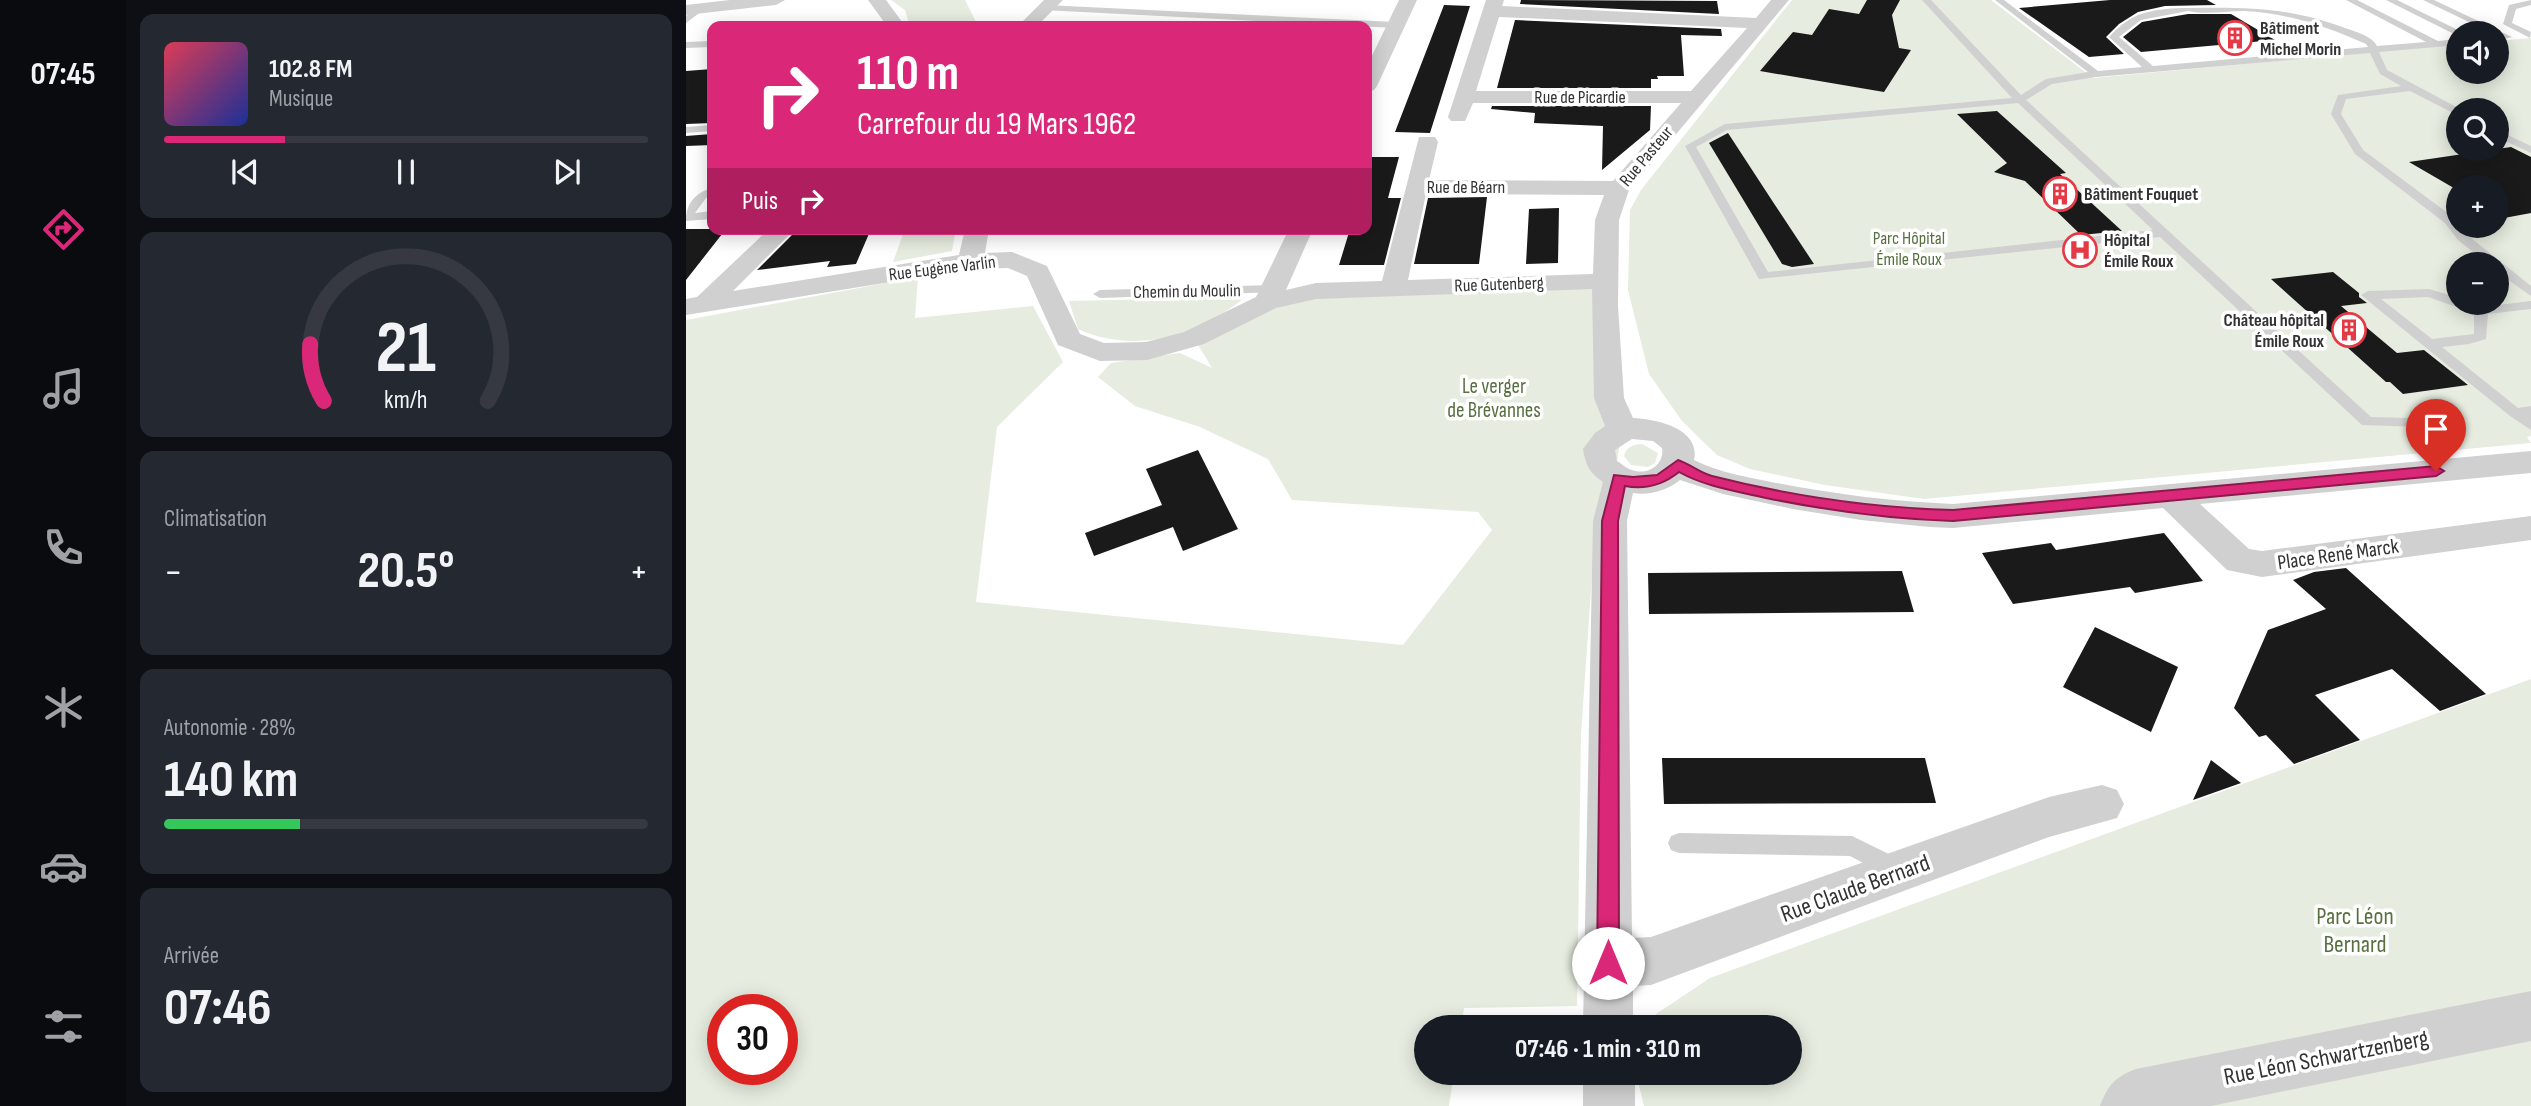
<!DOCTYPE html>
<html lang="fr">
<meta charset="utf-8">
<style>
body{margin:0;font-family:"Sofia Sans Condensed",sans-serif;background:#242831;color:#f1f3f6;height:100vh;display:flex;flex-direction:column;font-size:26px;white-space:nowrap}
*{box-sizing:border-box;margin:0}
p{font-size:23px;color:#9ea1a6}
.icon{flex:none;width:38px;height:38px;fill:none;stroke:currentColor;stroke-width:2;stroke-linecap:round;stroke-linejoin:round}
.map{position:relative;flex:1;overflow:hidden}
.details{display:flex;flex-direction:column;gap:14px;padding:14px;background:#0d0f14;width:560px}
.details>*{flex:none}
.guide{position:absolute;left:21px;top:21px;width:665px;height:214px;border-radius:14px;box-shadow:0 4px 18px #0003;background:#db2777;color:#fff;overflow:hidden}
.fabs{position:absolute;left:1760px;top:21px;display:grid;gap:14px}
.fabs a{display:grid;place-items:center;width:63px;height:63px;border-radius:50%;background:#171b24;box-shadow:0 4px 18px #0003;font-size:35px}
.speed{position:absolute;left:21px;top:994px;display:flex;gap:14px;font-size:35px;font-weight:700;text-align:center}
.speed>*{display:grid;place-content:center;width:91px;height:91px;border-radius:50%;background:#171b24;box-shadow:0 4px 18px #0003;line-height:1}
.speed .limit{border:10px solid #d22;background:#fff;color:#111}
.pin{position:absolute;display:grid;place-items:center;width:60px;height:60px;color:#fff;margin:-72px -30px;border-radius:50% 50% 50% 0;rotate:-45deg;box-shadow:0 0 7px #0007}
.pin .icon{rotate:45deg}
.me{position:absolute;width:77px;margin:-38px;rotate:0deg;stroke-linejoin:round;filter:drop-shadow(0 0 5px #0008)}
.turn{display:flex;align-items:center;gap:24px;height:147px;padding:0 35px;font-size:32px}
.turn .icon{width:91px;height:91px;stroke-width:2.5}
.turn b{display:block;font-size:49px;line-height:60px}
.then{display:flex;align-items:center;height:66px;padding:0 35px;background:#0003;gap:14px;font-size:26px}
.big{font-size:52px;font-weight:700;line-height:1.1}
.details .tile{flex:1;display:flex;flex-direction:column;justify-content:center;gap:10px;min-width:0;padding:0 24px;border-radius:14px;background:#242831}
.details .dial{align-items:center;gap:0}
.dial svg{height:182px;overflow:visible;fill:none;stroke:#363941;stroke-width:7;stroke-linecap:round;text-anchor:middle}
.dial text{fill:#f1f3f6;stroke:none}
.song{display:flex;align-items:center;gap:21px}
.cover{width:84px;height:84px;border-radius:10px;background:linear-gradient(135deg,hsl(350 70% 55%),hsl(230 70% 35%))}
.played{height:7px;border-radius:4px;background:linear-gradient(90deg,#db2777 25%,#363941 25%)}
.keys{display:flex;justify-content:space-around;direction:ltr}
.heat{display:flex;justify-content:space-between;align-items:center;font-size:38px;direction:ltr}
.charge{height:10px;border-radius:5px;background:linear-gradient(90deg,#34c759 28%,#363941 0)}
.trip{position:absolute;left:728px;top:1015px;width:388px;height:70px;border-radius:35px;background:#171b24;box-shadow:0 4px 18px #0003;font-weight:700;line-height:70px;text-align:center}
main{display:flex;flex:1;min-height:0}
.dock{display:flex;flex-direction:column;width:126px;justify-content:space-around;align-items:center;background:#090b0e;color:#9ea1a6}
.dock .icon{width:49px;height:49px}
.dock .selected{color:#db2777}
.dock b{font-size:32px;color:#f1f3f6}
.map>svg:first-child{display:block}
.green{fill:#e6ecdf;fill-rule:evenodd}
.building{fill:#1a1a1a}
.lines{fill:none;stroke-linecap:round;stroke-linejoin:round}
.service{fill:#d0d0d0;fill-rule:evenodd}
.minor{fill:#d0d0d0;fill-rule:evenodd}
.route{fill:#db2777;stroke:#8e194d;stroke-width:2}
.labels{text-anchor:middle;stroke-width:7;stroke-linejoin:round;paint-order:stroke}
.far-poi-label{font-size:18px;font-weight:bold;fill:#333;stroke:#fff;text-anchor:start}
.far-street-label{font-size:18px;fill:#333;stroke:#fff}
.far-park-label{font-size:18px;fill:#56703f;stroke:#fff}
.park-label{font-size:21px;fill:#56703f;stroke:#fff}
.street-label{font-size:21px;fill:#333;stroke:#fff}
.near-street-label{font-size:24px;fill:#333;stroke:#fff}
.near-park-label{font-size:24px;fill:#56703f;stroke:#fff}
</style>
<main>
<nav class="dock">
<b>07:45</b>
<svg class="icon selected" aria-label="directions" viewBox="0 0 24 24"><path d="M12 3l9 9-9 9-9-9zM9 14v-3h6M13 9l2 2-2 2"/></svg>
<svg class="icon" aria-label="music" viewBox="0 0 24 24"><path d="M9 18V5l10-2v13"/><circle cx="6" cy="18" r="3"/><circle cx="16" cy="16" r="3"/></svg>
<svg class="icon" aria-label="phone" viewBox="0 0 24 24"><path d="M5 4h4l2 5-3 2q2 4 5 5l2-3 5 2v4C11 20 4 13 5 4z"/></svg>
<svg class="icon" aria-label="climate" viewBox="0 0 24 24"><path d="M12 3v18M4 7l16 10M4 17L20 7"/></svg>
<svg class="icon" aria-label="car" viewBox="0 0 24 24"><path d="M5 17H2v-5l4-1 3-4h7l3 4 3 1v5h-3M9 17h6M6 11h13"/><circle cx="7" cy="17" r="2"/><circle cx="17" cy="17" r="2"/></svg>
<svg class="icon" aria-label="filters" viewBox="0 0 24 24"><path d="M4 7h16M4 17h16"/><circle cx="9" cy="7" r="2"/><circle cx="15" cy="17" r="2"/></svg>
</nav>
<section class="details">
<div class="tile">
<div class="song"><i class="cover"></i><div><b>102.8 FM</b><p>Musique</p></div></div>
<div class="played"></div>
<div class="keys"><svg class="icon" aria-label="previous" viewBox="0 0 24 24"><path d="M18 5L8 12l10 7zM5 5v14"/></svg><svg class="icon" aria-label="pause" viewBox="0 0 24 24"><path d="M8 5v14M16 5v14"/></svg><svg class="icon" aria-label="next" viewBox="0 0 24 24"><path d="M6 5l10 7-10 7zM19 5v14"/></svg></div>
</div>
<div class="tile dial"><svg viewBox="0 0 100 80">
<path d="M14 69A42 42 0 1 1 86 69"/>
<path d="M14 69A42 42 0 0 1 8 44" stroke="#db2777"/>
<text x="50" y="56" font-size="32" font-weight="700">21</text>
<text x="50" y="72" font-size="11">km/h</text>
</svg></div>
<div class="tile"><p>Climatisation</p>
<div class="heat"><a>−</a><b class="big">20.5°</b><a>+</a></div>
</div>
<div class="tile"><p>Autonomie · 28%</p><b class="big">140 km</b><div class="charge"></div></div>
<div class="tile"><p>Arrivée</p><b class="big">07:46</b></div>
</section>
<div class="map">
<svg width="1845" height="1106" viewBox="0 0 1845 1106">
<rect width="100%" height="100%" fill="#fff"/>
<path class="green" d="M205 0H279L292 26H224L219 10Z
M1106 0H1305L1407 78 1773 44V72H1811V41L1845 38V436L1841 437 1845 443 1238 499 1139 485 1064 469 1031 455 996 421 963 374 942 290 944 210 955 190ZM1773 110H1811V149H1773ZM1773 187H1811V226H1773ZM1773 264H1811V303H1773Z
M219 229H270L266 251 207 262Z
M232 277 229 318 347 306 377 362 311 427 290 602 717 645 806 530 792 512 606 500 582 459 514 427 449 406 412 377 425 363 494 353 526 368 508 338 630 291 919 281 936 430 928 480 910 520 895 734 891 1006 778 1008 775 1027H740V1073H768L763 1106H0V320ZM37 1010H96V1069H37Z
M559 297C513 336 449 355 392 329L383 301Z
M956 444 972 453 969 463 962 467 945 465 938 456C940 447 947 445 956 444Z
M1845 679V1106H958L950 1073H1104V1027H965L970 1014 1024 978Z"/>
<path class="building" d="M835 0 1031 1 1033 14 834 4Z
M1181 0H1214L1206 15 1213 48 1225 50 1198 92 1074 71 1107 32 1126 35 1143 9 1173 14Z
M1424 0H1521L1530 5 1479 6 1452 12 1433 24 1420 37 1438 54 1403 57 1333 8Z
M758 5 784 6 744 133 709 132Z
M1502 14H1545L1589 40 1455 52 1437 37 1456 22Z
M829 20 1035 29 1036 36 995 35 998 76H971L972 79H965V88H811Z
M26 69V123L0 124V71Z
M806 106H965L964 130 916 170 917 126 848 123 849 113 805 109Z
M1311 111 1380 173 1374 174 1436 231 1395 235 1339 181 1308 172 1321 163 1271 114Z
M1042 133 1087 202 1128 264 1106 267 1096 264 1023 143Z
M26 134V145L0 146V136Z
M1825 147 1845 157V213L1818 218 1811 214V187H1773V191L1723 162Z
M686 157H713L702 198H715L698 265H653L664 229H681V173Z
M801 197 793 264H728L742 198Z
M873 208 872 263 840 264 843 209Z
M0 229H40L0 280Z
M112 229H185L170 264 141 267 144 261 71 270Z
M1647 272 1673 293V297L1681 303 1655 306 1711 353 1738 350 1782 385 1717 394 1704 382H1700L1585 279Z
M512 450 552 529 497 551 487 527 408 556 399 533 476 505 460 469Z
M1478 533 1517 581 1449 593 1444 587 1327 604 1296 553 1365 543 1370 550Z
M1660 568 1800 694 1754 711 1706 669 1629 695 1674 740 1608 764 1580 735 1573 737 1548 708 1582 630 1640 609 1607 580 1628 572Z
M1216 571 1228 612 963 614 962 573Z
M1409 627 1492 667 1465 732 1377 687Z
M976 758H1239L1250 803 978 804Z
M1525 760 1555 783 1507 800Z"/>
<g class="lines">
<path class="service" d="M1236 0H1245L1335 95 1360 79 1402 72 1309 0H1318L1412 71 1456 67 1423 37C1433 26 1444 17 1458 13 1472 9 1487 8 1501 8 1558 7 1604 7 1659 28 1670 32 1686 36 1691 46L1740 42 1660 0H1671L1752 41 1773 39V45L1693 52 1701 70 1776 110H1773V116L1724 91 1660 99 1655 114 1677 150 1767 217 1780 234 1845 286V296L1811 272V264H1802L1772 240 1759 223 1669 154 1645 114 1652 95 1715 86 1694 74 1684 53 1410 77 1366 84 1340 100 1685 417 1759 419 1767 424 1764 428 1676 425 1474 237 1073 279 999 146 1039 124 1326 98ZM1502 11C1519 15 1540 11 1558 11 1601 13 1640 26 1680 44L1682 47 1467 66 1433 37 1455 20ZM1332 103 1467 230 1082 272 1010 147 1041 130Z
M1700 0H1711L1778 33 1770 35Z
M1737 0H1748L1826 37 1818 39 1811 33H1806Z
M1845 0V5L1830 9 1826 23 1845 32 1844 38 1817 24 1823 5Z
M360 5 709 22 713 25 709 28 357 10Z
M13 6 20 8 0 23V16Z
M26 41V47L0 48V42Z
M26 125V131L0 133V127Z
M1811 130 1845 146V153L1811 137Z
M26 188V195L20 198 9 213 26 211V219L0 221C0 203 9 193 26 188Z
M587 285 592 286V292L414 298 407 294 414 290Z
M1743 289 1773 298V303H1786L1796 307 1845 301V309L1802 314 1800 339 1783 344 1756 347 1832 408 1845 406V430L1824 416 1675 295 1682 291ZM1742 297 1788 313V334L1746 339 1695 299Z
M993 833 1166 836 1215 860 1218 868 1215 876 1207 879 1164 856 993 853 985 850 982 843 985 836Z"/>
<path class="minor" d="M44 0H99L90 5 0 15V5Z
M182 0H200L219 26H201Z
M358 0H377L351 26H332Z
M713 0H731L691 86 688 90 681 92V66Z
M800 0H818L816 6 1070 18 1085 0H1103L943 190 933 220 932 306 938 398 947 418C969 419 1015 428 1008 460 1034 473 1062 477 1090 483 1149 494 1207 502 1267 504L1845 451V473L1514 504 1563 549 1576 551 1845 516V540L1576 577 1541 570 1477 508 1267 528 1243 527 1175 520 1107 509 1037 494 994 480C982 490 963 496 947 493L941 521 946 938 965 937 1363 797 1416 785 1431 790 1438 804 1431 818 1363 837 965 985 947 986V1027H897L907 521 917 482C903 472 900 466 897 449L909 433 919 426 908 398 906 289 630 299 590 308 518 344 461 360 414 361 372 345 341 276 322 268 285 269 0 315V299L11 297 83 229H109L47 291 273 255 279 229H303L299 253 326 252 361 266 394 334 418 343 460 342 498 332 570 297 603 229H627L600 290 630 283 696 281 733 137H749L752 142 743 180 927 181 995 103H787L779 121H765L762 117ZM813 17 1061 28 1005 91H790ZM740 194 918 195 909 220 907 274 722 280ZM946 439 967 441 976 448C979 464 962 476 946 470 941 469 936 464 931 461L929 450Z
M1845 991V1041L1525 1106H1414C1422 1085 1429 1077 1450 1069Z
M897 1073H949V1106H897Z"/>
</g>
<path class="route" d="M992 460C1004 464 1014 473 1026 476 1105 496 1186 508 1267 510L1750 466 1758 471 1750 476 1267 521C1201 519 1144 511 1080 498 1050 491 1020 487 993 472 978 484 959 490 939 486L932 521 933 963 929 970 922 974 914 970 911 963 916 521 928 475 947 477 971 475Z"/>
<defs>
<g id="building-ring" transform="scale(1.75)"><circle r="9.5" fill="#fff" stroke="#e63946" stroke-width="1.5"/><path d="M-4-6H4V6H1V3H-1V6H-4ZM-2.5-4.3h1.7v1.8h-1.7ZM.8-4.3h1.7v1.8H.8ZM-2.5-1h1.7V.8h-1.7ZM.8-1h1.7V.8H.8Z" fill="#e63946"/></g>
<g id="hospital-ring" transform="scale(1.75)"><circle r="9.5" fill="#fff" stroke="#e63946" stroke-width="1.5"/><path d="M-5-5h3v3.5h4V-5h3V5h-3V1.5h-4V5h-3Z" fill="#e63946"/></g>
</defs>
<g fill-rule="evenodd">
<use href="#building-ring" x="1549" y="38"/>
<use href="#building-ring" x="1374" y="194"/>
<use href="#hospital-ring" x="1394" y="250"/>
<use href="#building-ring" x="1663" y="330"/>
</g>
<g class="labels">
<g class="far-poi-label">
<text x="1574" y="34">Bâtiment<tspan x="1574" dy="21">Michel Morin</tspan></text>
<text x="1398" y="200">Bâtiment Fouquet</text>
<text x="1418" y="246">Hôpital<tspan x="1418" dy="21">Émile Roux</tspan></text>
<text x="1638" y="326" text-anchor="end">Château hôpital<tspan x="1638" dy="21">Émile Roux</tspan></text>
</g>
<g class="far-street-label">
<text x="894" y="103">Rue de Picardie</text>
<text transform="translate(960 156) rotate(-50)" y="6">Rue Pasteur</text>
<text x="780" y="193">Rue de Béarn</text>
<text transform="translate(256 268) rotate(-7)" y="6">Rue Eugène Varlin</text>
<text transform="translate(813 284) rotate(-2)" y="6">Rue Gutenberg</text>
<text transform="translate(501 291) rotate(-1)" y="6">Chemin du Moulin</text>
</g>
<g class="far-park-label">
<text x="1223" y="244">Parc Hôpital<tspan x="1223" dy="21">Émile Roux</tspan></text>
</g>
<g class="park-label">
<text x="808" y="393">Le verger<tspan x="808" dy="24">de Brévannes</tspan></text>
</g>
<g class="street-label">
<text transform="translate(1652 554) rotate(-8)" y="7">Place René Marck</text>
</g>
<g class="near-street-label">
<text transform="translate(1169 888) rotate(-20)" y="8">Rue Claude Bernard</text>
<text transform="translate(1640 1057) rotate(-11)" y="8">Rue Léon Schwartzenberg</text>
</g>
<g class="near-park-label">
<text x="1669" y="924">Parc Léon<tspan x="1669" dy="28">Bernard</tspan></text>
</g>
</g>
</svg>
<div class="fabs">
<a><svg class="icon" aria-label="sound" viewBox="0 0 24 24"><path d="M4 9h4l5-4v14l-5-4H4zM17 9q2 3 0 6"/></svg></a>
<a><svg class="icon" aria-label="search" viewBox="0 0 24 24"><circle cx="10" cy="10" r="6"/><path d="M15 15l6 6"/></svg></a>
<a>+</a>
<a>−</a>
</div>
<div class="speed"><div class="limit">30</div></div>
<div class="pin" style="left:1750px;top:471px;background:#d93025"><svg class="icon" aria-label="arrive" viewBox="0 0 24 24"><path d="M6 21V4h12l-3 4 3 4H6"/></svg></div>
<svg class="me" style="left:922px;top:963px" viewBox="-20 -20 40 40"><circle r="19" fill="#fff"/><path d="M0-13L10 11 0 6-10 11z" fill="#db2777"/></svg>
<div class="trip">07:46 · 1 min · 310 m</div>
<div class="guide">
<div class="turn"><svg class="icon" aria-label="right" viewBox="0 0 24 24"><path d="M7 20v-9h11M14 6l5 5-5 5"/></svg><div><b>110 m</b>Carrefour du 19 Mars 1962</div></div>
<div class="then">Puis<svg class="icon" aria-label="right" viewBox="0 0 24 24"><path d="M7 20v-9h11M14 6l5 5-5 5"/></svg></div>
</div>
</div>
</main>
